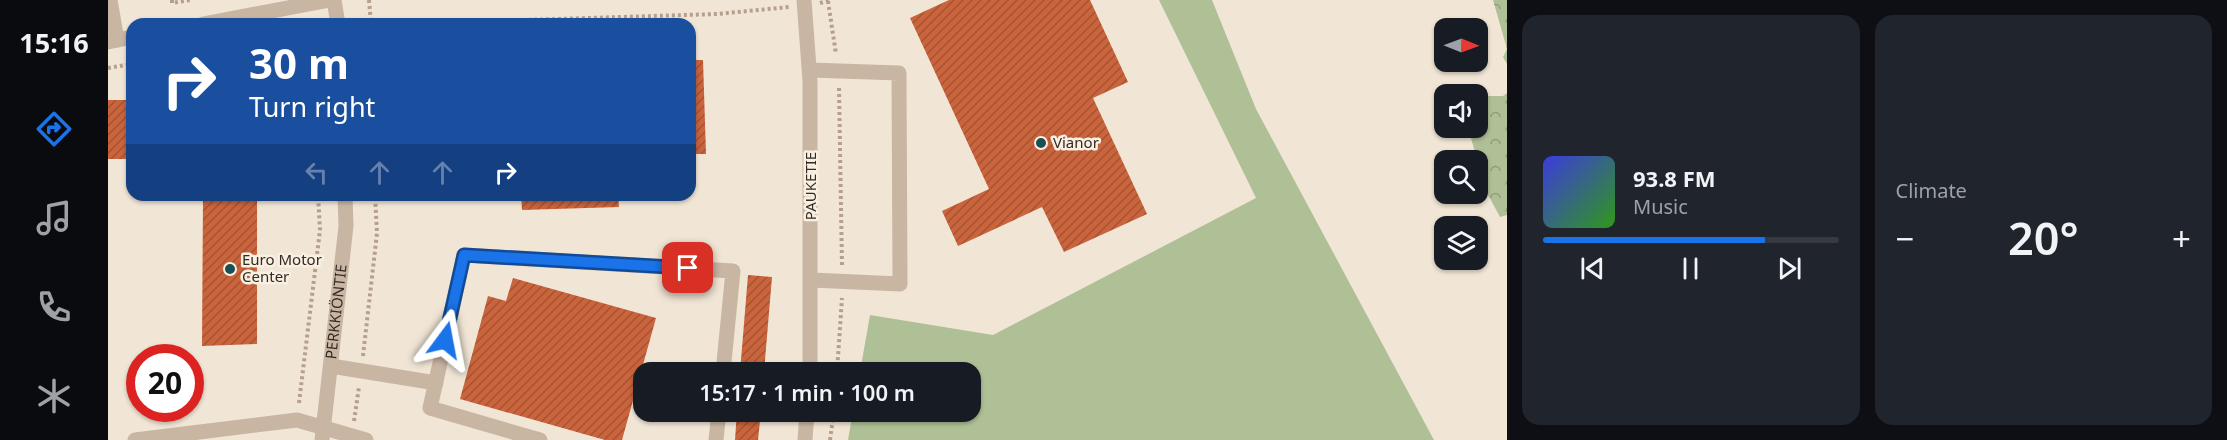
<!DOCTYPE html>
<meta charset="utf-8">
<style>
body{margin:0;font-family:"Noto Sans",sans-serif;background:#20242c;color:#f1f3f6;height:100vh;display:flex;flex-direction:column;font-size:22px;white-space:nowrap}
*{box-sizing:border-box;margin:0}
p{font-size:20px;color:#9ea1a6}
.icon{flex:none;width:33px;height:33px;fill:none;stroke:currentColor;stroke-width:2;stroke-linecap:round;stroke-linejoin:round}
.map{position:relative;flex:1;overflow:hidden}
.side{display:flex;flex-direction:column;gap:15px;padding:15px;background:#0d0f14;width:720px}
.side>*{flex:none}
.banner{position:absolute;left:18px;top:18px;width:570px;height:183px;border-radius:18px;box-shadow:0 2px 4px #0004;background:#1a4fa0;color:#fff;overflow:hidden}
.needle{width:39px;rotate:91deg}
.tools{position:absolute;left:1326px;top:18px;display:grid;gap:12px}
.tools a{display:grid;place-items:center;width:54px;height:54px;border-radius:12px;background:#171b24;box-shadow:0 2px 4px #0004;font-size:30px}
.speed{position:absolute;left:18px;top:344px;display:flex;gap:12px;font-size:30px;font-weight:700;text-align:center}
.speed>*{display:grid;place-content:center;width:78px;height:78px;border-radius:50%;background:#171b24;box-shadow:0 2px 4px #0004;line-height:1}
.speed .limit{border:9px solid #d22;background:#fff;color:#111}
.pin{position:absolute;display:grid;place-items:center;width:51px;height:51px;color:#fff;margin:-26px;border-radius:12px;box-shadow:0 3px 9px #0006}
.me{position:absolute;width:66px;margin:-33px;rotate:13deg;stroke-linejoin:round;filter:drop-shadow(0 0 4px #0008)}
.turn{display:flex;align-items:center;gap:21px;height:126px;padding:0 24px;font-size:27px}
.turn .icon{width:78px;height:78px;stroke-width:2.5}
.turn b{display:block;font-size:42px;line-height:51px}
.lanes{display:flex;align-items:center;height:57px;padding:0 24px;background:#0003;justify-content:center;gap:30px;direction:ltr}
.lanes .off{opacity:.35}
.big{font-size:45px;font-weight:600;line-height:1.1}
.side .widget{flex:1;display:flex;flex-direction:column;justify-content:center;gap:9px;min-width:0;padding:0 21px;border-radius:18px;background:#20242c}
.song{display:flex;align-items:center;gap:18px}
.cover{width:72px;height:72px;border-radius:9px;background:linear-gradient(135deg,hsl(240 70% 55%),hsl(110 70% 35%))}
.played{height:6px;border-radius:3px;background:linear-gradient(90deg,#1a73e8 75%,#363941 75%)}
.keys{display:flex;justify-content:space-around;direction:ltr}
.heat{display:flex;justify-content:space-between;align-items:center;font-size:33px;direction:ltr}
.side .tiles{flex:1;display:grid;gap:15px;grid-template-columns:repeat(2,1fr)}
.trip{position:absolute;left:525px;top:362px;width:348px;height:60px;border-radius:18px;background:#171b24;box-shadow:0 2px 4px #0004;font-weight:600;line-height:60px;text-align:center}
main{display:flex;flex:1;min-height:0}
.dock{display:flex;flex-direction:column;width:108px;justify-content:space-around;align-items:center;background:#090b0e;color:#9ea1a6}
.dock .icon{width:42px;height:42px}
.dock .active{color:#1a73e8}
.dock b{font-size:27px;color:#f1f3f6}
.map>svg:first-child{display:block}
.green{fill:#b0c096}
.forest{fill:url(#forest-crowns)}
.building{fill:url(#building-hatch)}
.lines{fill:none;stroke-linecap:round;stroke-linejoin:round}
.path{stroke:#b5a08d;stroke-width:4;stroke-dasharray:3 3;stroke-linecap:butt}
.minor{stroke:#c9b6a2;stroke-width:15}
.route-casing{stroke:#114b97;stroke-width:15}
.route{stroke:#1a73e8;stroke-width:10}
.poi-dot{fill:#1a4f56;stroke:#f9f0e2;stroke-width:2}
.labels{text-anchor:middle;stroke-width:5;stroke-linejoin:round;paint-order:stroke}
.poi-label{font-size:15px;fill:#342a25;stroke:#f9f0e2;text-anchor:start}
.street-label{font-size:15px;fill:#342a25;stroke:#f9f0e2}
</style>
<main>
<nav class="dock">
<b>15:16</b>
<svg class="icon active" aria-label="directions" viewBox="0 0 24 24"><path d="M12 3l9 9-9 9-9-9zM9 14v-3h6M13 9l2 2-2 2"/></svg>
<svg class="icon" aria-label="music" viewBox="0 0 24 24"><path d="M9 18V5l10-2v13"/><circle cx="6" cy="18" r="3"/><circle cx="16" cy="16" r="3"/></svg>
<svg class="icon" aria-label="phone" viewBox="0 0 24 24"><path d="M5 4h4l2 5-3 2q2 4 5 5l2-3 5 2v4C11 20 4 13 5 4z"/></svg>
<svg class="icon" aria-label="climate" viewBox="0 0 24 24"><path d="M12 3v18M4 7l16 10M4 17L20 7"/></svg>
</nav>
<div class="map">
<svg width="1399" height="440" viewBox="0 0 1399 440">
<defs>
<pattern id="forest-crowns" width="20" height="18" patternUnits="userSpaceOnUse" patternTransform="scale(1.5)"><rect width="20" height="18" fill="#b0c096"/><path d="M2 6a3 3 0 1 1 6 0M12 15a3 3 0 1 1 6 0" fill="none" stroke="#909c7a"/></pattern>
<pattern id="building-hatch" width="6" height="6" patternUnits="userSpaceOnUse" patternTransform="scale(1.5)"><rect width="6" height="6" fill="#ca643c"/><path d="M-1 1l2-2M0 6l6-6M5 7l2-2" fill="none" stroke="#a55332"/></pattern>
</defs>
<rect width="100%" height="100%" fill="#f1e6d6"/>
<path class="green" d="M1051 0H1104L1148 109 1326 440H740L745 411H862V372H752L762 315 885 335 1148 198Z"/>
<path class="forest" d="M1385 0H1399V64L1395 57 1399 49Z
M1372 92 1380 96H1395L1399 93V215L1392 217 1379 193 1360 128H1370V94H1351Z"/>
<path class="building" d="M841 0H982L1020 82 985 98 1039 214 956 252 934 207 850 246 834 211 881 189 802 18Z
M582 60H595L598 154H582Z
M0 100H24V159H0Z
M95 195H149V344L94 346Z
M413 195H510L511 207 414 210Z
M640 275 664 277 656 372H632Z
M405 278 548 318 514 440H497L352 399 380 296 398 301Z
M629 411H653L650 440H627Z"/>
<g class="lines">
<path class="path" d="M64 0V3L82 0
M261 0 263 24
M720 1 728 54
M712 3 723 0
M288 24 609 14 681 7
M0 68 24 64
M731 88 734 266
M255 356 269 233 267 195
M729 372 734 298
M191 403 212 230 210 195
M246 421 251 387
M722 440 726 411"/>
<g class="minor">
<path d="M2 0 9 40"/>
<path d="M226 0 230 24"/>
<path d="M696 0 702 81V372"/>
<path d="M95 24 222 0"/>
<path d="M0 42 24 37"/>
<path d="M702 70 791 73 792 284 703 280"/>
<path d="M223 366 328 383"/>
<path d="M27 440 189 420 258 440"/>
<path id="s1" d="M214 440 238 226 237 195"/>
<path d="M432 440 322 408 356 255 625 271 615 372"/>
<path d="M608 440 611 411"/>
<path d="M697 440 699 411"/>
</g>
</g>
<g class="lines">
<g class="route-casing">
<path id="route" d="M337 340 356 255 580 268"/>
</g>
<use href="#route" class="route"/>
</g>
<g class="poi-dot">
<circle cx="933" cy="143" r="6"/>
<circle cx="122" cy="269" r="6"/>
</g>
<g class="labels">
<g class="poi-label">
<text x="945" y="148">Vianor</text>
<text x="134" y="265">Euro Motor<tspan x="134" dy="17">Center</tspan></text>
</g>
<g class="street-label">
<text transform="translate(703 186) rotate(-90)" y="5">PAUKETIE</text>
<text dy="5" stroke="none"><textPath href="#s1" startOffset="129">PERKKIÖNTIE</textPath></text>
</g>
</g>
</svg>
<div class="tools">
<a><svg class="needle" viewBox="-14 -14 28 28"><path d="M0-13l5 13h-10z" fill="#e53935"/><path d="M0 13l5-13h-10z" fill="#9ea1a6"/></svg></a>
<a><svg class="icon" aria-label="sound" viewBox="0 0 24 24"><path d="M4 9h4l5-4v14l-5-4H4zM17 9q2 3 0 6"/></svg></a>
<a><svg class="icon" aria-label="search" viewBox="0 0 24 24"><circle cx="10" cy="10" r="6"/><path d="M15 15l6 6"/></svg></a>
<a><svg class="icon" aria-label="layers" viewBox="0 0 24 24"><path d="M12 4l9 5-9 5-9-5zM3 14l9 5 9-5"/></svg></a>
</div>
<div class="speed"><div class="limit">20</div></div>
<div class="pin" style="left:580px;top:268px;background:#d93025"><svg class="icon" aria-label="arrive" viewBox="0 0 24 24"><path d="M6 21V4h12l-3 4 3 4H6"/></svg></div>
<svg class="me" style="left:337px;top:340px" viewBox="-20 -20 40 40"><path d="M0-17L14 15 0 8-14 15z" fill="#1a73e8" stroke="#fff" stroke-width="4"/></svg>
<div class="trip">15:17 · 1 min · 100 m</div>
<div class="banner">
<div class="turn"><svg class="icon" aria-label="right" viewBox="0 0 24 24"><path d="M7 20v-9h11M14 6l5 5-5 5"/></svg><div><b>30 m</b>Turn right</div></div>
<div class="lanes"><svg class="icon off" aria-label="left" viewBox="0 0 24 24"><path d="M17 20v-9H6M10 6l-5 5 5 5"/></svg><svg class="icon off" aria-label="ahead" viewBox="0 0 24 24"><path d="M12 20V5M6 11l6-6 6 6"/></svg><svg class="icon off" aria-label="ahead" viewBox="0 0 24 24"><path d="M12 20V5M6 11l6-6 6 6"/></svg><svg class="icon" aria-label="right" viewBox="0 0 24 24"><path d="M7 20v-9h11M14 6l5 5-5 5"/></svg></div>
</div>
</div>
<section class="side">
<div class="tiles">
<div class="widget">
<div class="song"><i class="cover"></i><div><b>93.8 FM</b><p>Music</p></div></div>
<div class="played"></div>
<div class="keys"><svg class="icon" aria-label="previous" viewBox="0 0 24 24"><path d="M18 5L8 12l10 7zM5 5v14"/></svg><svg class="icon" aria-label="pause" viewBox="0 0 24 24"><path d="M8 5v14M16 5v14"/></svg><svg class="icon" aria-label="next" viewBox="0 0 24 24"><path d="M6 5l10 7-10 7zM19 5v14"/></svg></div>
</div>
<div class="widget"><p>Climate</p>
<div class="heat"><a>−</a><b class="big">20°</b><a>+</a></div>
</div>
</div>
</section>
</main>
